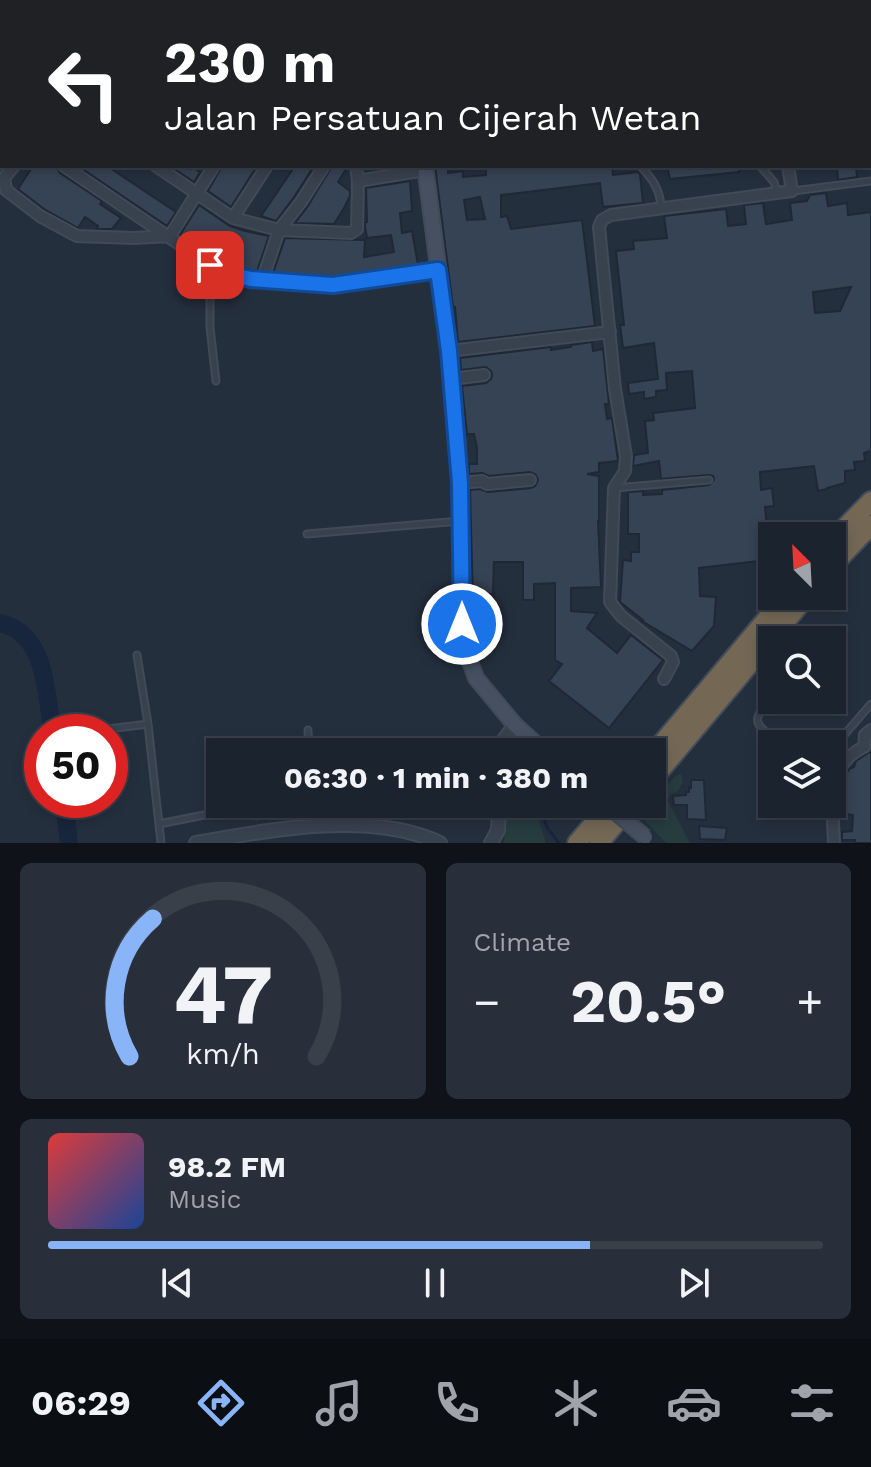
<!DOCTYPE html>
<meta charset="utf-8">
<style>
body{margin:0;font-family:"Work Sans",sans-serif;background:#282f3a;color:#f1f3f6;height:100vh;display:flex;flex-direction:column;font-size:30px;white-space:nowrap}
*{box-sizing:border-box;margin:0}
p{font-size:26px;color:#a0a4aa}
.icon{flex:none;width:44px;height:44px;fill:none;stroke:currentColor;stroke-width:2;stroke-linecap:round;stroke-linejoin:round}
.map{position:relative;height:843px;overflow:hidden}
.drawer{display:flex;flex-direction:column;gap:20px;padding:20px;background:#0f1319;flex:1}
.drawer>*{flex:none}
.top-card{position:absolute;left:0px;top:0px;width:872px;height:168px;box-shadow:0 4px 12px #0003,0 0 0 2px #39404a;background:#202124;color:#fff;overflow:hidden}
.needle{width:52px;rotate:336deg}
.buttons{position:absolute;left:758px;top:522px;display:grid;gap:16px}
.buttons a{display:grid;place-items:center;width:88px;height:88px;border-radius:0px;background:#1b232e;box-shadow:0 4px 12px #0003,0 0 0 2px #39404a;font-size:40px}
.speed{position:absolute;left:24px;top:714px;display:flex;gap:16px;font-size:40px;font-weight:700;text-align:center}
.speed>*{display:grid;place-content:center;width:104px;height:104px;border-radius:50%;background:#1b232e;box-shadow:0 4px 12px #0003,0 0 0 2px #39404a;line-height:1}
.speed .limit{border:12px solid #d22;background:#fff;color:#111}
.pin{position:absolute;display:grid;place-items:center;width:68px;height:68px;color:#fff;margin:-34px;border-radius:16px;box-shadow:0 4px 12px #0006}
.me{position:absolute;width:88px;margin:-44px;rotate:0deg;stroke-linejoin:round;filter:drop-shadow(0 0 6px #0008)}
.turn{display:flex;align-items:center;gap:28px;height:168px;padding:0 32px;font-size:36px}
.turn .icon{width:104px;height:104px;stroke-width:2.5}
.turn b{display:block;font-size:56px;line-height:68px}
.big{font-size:60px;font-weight:700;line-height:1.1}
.drawer .widget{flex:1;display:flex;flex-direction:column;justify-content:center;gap:12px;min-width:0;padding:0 28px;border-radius:12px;background:#282f3a}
.drawer .dial{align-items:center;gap:0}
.dial svg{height:208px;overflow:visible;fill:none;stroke:#39404a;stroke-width:7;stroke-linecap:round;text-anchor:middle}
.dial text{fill:#f1f3f6;stroke:none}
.song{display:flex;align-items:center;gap:24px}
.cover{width:96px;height:96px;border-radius:12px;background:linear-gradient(135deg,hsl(0 70% 55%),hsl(220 70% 35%))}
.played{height:8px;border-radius:4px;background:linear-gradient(90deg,#8ab4f8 70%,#39404a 70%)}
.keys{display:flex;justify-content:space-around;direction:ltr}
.heat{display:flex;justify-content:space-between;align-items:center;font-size:44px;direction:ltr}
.drawer .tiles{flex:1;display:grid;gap:20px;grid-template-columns:1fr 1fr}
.widget:last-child{grid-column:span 2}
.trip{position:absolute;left:206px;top:738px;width:460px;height:80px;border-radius:0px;background:#1b232e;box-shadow:0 4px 12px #0003,0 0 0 2px #39404a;font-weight:700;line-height:80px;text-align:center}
.dock{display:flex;height:128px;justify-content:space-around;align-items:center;background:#0b0e12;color:#a0a4aa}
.dock .icon{width:56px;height:56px}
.dock .on{color:#8ab4f8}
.dock b{font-size:36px;color:#f1f3f6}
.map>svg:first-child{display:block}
.green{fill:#263c3f}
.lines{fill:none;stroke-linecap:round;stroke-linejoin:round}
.stream{stroke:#17263c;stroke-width:3}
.river{stroke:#17263c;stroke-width:18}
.building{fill:#364354;stroke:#1f2835;stroke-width:2;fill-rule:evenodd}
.service-casing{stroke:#414a57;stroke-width:9}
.minor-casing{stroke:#414a57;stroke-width:14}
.tertiary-casing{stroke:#414a57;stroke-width:16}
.secondary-casing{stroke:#414a57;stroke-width:18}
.motorway-casing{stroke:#434c59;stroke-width:22}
.service{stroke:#38414e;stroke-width:5}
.minor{stroke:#38414e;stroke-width:10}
.tertiary{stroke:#38414e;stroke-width:12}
.secondary{stroke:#465061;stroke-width:14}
.motorway{stroke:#746855;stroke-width:18}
.secondary-bridge-casing{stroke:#414a57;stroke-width:18;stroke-linecap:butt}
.secondary-bridge{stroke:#465061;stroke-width:14}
.route-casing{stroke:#114b97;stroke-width:20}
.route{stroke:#1a73e8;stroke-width:14}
</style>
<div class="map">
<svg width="871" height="843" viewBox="0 0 871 843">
<rect width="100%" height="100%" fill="#242f3e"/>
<path class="green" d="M681 774 683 782 678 791 670 794 668 801 690 843H666L642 818 674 777Z
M505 804H533L546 843H504Z"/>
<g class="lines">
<path class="stream" d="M537 804 548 829 559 843"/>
<path class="river" d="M0 623C47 633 45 693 53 732
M64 800 69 843"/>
</g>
<path class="building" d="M33 166H56L60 173 102 201 100 204 121 218 112 229H97L98 226 85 217 78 228 44 209 18 189Z
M78 166H107L176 212 167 226Z
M170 166H190L200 172 194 182Z
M222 166H257L231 207 208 191Z
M295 166H314L294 197 276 221 261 216Z
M332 166H348L338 182 350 191V196L344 208 334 224 295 223 308 206Z
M435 166H448V173L463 171V177L486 175V169L489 168 488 166H612L613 175 638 172 640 174 643 203 603 207 600 183 501 195V217L507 216 511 229 582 220 595 326 458 342 455 307H453ZM480 197 485 219 467 220 464 200Z
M667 166H739V172L670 179Z
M837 166H856L857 177 838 180Z
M410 181 412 211 400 213 402 233 412 231 418 265 333 277 273 273 285 238 365 240 364 257 394 252 391 235 367 238 365 227V222H367L366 188Z
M826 193 828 206 847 203 848 215 871 212V451L864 453 865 461 854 462 855 470 845 471V483L827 488V489L818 491 814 466 760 472 761 490 772 488 774 506 765 507 769 548H758L759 561 699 568 700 596 716 597 714 626 692 651 642 621 643 620 620 602 623 560 631 561V552H639V534H628V492L643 491V495L662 494V490L709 485 714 480 713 476 709 475 661 479 659 461 633 466 634 455 648 453 645 421 654 420 653 413 695 408 692 371 666 373 667 390 656 391V397L644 399V392L629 394 628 383 658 379 654 343 623 348 620 325H624L616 251 634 249 633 241 667 238 664 216 726 209 728 226 746 224 744 205 763 203 766 224 792 220 790 203 807 201 810 195ZM851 287 840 311 815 313 813 292Z
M199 205 230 226 245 231 269 236 257 271 225 265 180 235Z
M592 342 593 351 603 349 609 404H605L607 419 612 418 618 461 599 463V472L587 474 599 476V521H598L601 587 571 588V611L597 613 587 628 617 653 631 635 663 660 609 728 549 681 562 664 555 660V583L534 584V600H523V562H494L493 594H490V600H473L470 490 480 489 488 492 531 488 535 486 538 480 536 475 530 472 489 476 482 473 469 474V464H477V448L474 434H467L462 386 486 383 491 379 492 375 491 371 486 367 461 370 460 358 551 347V350L571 347V345Z
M871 751V843H855V840H842V832L852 831 853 815 841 813 842 789 844 779H847L846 775 849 769 854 767 856 761Z
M691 780H704L706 820 687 819V805H674L673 796 686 795V792H689V787L691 788Z
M699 826 727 828 725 840 700 839Z"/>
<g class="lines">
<g class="service-casing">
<path id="service" d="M793 0V2
M640 166C652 178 660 189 661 207
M760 166 774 182 777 192
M793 191 871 181
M210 266V327L216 381
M615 488 709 480
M307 534 460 521
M137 655 148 724 161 843
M772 697C748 724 756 723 780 744
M308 730 309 752
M84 732 148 724
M832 749 871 704
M313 804 314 826
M256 816 313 809
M159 824 214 813"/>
</g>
<g class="minor-casing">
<path id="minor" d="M62 0 65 2
M268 0 271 2
M770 0 771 2
M126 2 127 0
M190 2 191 0
M243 2 244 0
M563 2 570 0
M0 15 2 17
M0 71 2 72
M0 98 2 95
M0 126 2 127
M14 166 4 178 6 190 40 216 77 236 134 238 170 236 214 166
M64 166 210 265 221 272 251 279 333 285 438 270
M156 166 233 218 279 230 351 233 357 229 358 181 356 166
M358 181 425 170
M233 218 267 166
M262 281 279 230 301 202 324 166
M449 351 610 332
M451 379 484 375
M460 483 482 481 487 484 530 480
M664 679 673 662 671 656 621 616 610 602 614 488 625 471 626 456 615 389 599 227 602 220 611 215 792 191 788 166
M834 843C833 805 824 766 864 747L865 735 871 730"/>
</g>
<g class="tertiary-casing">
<path id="tertiary" d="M501 752 502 742 515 725
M196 843C269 830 370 810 440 843
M491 843 498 830 499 804"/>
</g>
<g class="secondary-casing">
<path id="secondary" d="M354 0 357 2
M403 0V2
M425 166 449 351 457 436 460 483 464 645 476 678 515 725 545 752"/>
</g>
<g class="motorway-casing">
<path id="motorway" d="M832 541 871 501
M832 566 871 525
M652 755 786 596
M652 780 807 596
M577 843 610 804
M599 843 632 804"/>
</g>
<use href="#service" class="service"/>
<use href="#minor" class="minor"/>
<use href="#tertiary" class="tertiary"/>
<use href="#secondary" class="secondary"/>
<use href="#motorway" class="motorway"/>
<g class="secondary-bridge-casing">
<path id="secondary-bridge" d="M606 804 645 837"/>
</g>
<use href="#secondary-bridge" class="secondary-bridge"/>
</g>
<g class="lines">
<g class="route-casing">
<path id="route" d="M210 265 221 272 251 279 333 285 438 270 449 351 460 483 462 624"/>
</g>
<use href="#route" class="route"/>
</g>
</svg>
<div class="buttons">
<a><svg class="needle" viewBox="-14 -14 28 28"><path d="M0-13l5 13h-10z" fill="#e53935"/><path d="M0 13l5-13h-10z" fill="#a0a4aa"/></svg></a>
<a><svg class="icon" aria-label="search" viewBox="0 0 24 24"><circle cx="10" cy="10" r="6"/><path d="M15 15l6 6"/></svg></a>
<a><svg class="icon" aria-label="layers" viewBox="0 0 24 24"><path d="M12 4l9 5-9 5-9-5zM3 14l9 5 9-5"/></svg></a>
</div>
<div class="speed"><div class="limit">50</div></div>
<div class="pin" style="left:210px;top:265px;background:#d93025"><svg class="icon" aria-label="arrive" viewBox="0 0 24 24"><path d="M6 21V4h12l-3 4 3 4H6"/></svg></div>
<svg class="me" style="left:462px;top:624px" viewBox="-20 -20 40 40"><circle r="17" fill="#1a73e8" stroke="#fff" stroke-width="3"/><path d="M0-11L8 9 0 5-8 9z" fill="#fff"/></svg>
<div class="trip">06:30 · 1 min · 380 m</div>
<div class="top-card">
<div class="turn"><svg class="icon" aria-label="left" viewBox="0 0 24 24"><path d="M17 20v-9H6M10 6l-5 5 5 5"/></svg><div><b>230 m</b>Jalan Persatuan Cijerah Wetan</div></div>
</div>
</div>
<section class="drawer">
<div class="tiles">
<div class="widget dial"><svg viewBox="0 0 100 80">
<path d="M14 69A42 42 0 1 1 86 69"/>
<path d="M14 69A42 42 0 0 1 23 16" stroke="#8ab4f8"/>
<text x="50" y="56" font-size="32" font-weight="700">47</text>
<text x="50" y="72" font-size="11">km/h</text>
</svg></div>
<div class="widget"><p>Climate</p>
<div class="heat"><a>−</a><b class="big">20.5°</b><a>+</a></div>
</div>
<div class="widget">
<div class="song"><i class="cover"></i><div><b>98.2 FM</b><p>Music</p></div></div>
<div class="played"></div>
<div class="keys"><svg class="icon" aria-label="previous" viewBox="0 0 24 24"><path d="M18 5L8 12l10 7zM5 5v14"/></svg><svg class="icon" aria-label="pause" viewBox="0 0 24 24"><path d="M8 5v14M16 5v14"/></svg><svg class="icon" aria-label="next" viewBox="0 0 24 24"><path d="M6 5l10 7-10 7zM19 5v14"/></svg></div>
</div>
</div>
</section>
<nav class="dock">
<b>06:29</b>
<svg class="icon on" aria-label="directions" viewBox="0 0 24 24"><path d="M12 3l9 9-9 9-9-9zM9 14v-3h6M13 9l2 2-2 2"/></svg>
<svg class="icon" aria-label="music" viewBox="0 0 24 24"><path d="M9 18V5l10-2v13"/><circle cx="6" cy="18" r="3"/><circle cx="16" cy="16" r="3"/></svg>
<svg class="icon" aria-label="phone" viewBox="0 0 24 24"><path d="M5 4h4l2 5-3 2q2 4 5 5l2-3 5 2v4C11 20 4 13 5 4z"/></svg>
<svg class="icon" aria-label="climate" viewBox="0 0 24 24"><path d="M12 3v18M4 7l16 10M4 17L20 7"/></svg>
<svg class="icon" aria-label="car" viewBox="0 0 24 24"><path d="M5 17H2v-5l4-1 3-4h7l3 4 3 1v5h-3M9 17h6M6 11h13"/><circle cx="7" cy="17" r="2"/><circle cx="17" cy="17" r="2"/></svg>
<svg class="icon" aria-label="filters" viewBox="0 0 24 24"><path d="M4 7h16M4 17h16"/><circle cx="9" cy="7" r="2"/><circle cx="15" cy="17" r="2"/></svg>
</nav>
